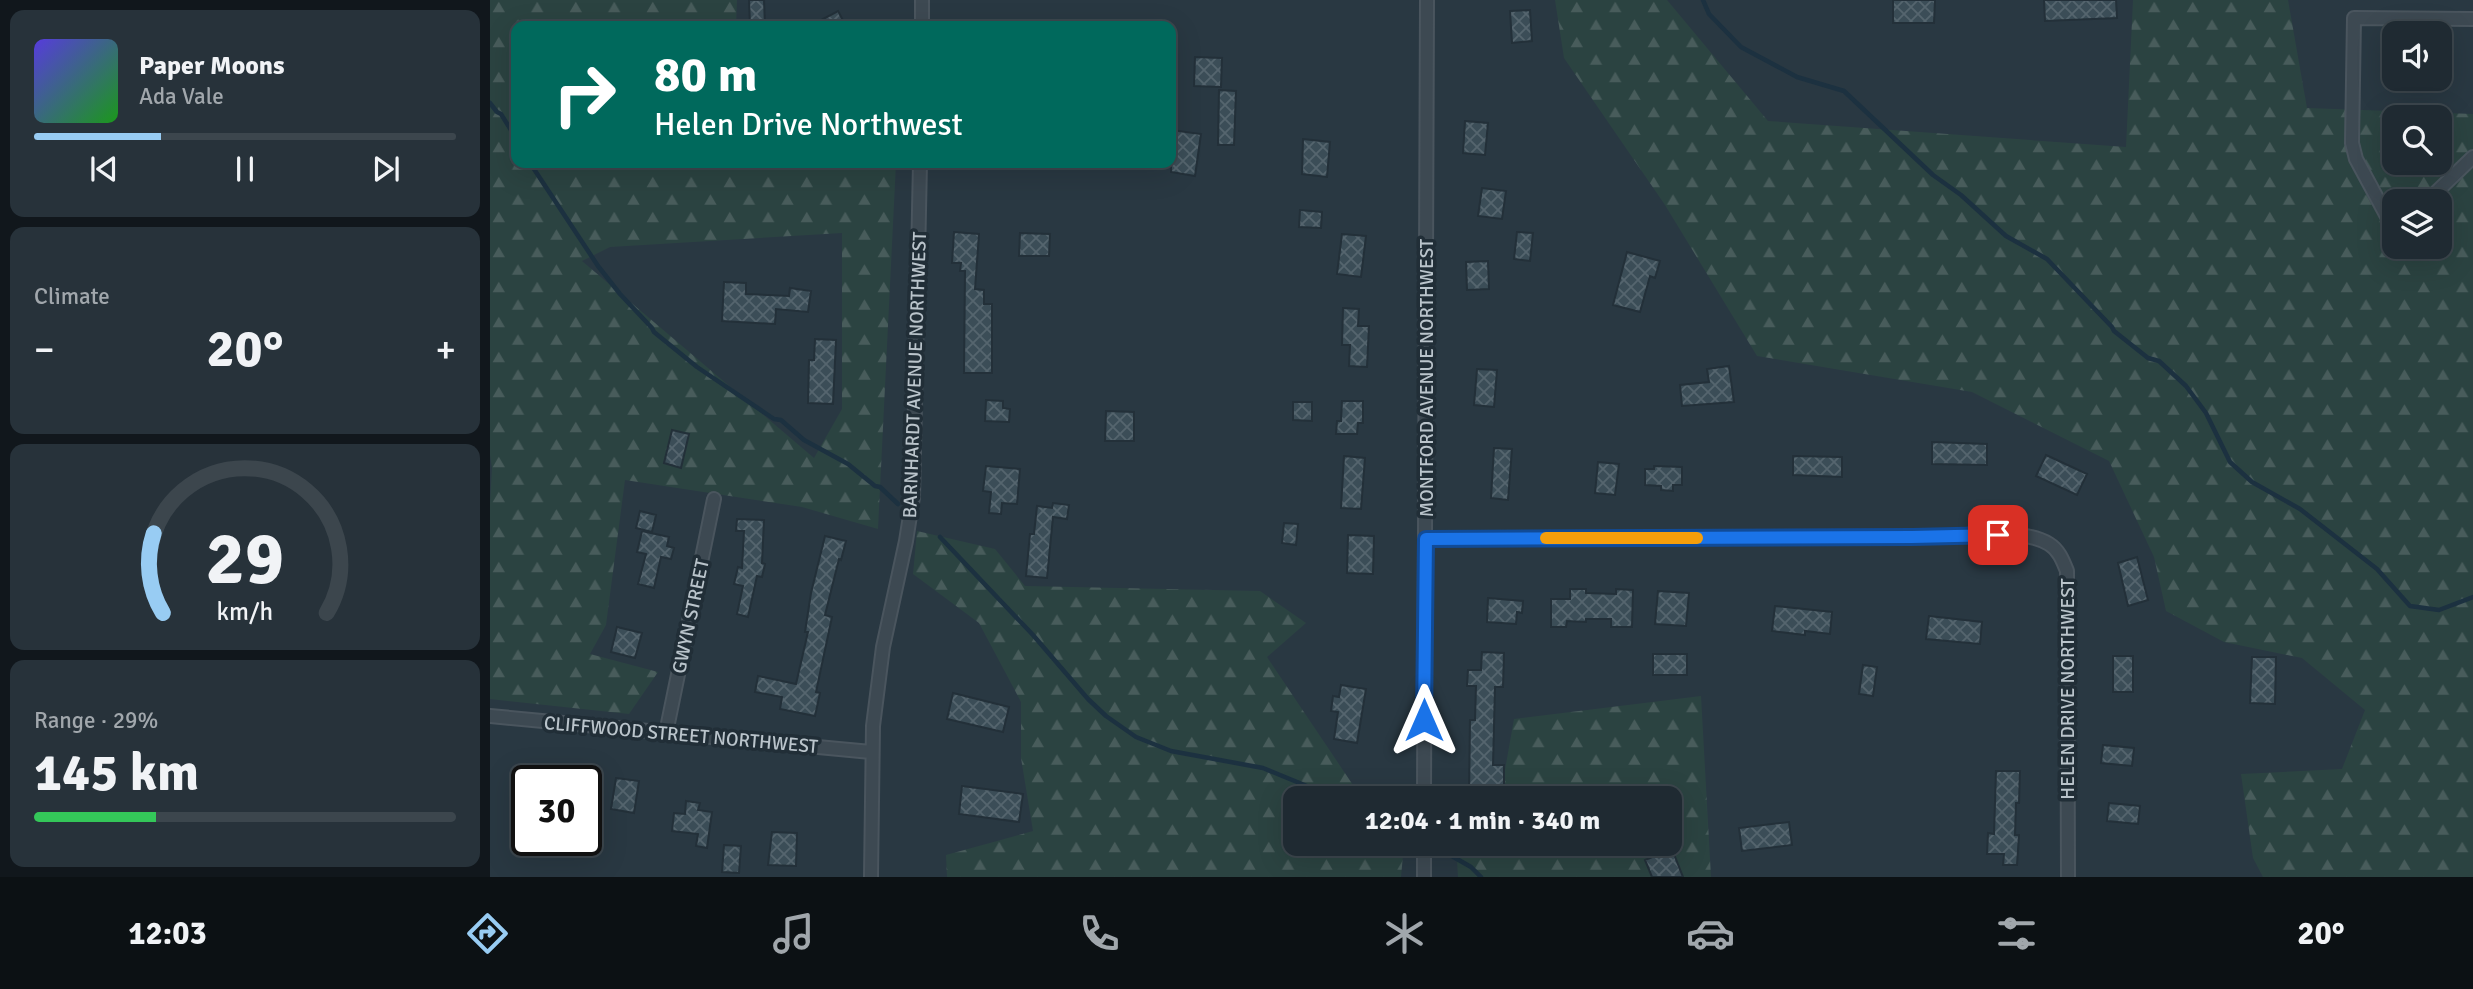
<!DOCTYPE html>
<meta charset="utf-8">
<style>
body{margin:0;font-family:Signika,sans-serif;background:#27323a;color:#f1f3f6;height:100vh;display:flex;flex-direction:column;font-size:26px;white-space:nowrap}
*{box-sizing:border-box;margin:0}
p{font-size:23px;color:#a1a7ac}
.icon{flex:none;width:38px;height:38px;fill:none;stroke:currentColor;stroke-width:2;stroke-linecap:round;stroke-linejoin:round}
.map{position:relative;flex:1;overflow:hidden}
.sheet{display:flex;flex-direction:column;gap:10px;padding:10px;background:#11171c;width:490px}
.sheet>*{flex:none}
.guide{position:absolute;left:21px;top:21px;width:665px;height:147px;border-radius:14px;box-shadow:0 7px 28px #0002,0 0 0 2px #3c464d;background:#00695c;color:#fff;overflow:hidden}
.controls{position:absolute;left:1892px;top:21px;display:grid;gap:14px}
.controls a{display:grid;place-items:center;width:70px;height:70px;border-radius:14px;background:#1f2a32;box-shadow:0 7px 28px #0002,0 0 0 2px #3c464d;font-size:35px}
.speed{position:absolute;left:21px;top:765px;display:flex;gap:14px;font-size:35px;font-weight:700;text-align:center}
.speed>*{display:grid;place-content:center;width:91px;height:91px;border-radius:50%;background:#1f2a32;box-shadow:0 7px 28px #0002,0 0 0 2px #3c464d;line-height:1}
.speed .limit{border:4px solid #111;border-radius:10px;background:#fff;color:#111}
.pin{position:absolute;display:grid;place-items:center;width:60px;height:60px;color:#fff;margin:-30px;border-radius:14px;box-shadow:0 4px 10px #0006}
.me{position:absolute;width:77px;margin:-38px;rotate:0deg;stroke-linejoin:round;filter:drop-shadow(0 0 5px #0008)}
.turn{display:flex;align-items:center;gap:24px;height:147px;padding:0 28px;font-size:32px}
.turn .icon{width:91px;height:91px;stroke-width:2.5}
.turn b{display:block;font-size:49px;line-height:60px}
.big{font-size:52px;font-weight:700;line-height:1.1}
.sheet .card{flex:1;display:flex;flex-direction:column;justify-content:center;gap:10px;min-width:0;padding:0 24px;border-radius:14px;background:#27323a}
.sheet .dial{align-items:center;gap:0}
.dial svg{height:182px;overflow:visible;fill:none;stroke:#3c464d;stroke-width:7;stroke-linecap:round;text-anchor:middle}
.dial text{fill:#f1f3f6;stroke:none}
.song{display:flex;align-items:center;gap:21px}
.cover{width:84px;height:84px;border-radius:10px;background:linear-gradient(135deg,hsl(250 70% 55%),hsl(120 70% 35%))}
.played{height:7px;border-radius:4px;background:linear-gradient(90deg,#98ccf3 30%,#3c464d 30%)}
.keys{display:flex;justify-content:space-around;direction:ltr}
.heat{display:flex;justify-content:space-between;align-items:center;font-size:38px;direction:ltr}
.charge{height:10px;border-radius:5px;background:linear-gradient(90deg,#34c759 29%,#3c464d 0)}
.trip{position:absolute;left:793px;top:786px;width:399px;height:70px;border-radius:14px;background:#1f2a32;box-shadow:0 7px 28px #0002,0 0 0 2px #3c464d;font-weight:700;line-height:70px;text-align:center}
.tabs{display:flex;height:112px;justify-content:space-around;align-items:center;background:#0c1114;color:#a1a7ac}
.tabs .icon{width:49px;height:49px}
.tabs .on{color:#98ccf3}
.tabs b{font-size:32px;color:#f1f3f6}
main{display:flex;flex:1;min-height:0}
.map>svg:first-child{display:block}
.forest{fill:url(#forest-firs);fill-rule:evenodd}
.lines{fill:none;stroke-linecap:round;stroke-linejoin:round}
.stream{stroke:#1c3140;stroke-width:4.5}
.building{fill:url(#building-cross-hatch);stroke:#233039;stroke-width:2}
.minor-casing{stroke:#4a555e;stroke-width:16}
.minor{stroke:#3d4952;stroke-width:12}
.route-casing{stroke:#114b97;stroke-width:18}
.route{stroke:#1a73e8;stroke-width:12}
.slow{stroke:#f59e0b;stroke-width:12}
.labels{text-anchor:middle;stroke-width:7;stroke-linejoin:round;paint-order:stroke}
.street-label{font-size:19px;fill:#bac4cb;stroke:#212e37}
</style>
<main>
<section class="sheet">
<div class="card">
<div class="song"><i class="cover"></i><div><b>Paper Moons</b><p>Ada Vale</p></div></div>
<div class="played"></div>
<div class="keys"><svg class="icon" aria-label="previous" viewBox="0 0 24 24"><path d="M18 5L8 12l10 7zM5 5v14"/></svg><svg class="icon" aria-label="pause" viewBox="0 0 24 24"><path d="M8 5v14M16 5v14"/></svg><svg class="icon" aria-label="next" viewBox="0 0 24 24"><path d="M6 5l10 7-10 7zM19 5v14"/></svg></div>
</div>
<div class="card"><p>Climate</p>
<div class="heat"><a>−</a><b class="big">20°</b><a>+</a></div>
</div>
<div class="card dial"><svg viewBox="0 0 100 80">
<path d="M14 69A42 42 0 1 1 86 69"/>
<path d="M14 69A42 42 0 0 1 10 34" stroke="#98ccf3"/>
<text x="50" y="56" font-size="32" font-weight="700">29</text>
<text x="50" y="72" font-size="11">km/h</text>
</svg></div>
<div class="card"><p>Range · 29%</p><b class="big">145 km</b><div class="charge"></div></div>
</section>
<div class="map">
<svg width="1983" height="877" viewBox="0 0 1983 877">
<defs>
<pattern id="forest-firs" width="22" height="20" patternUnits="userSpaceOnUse" patternTransform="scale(1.75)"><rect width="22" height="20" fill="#2b4341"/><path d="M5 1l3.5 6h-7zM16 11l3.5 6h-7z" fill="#485c5b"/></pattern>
<pattern id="building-cross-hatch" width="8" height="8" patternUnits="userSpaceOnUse" patternTransform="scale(1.75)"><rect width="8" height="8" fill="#3b4d57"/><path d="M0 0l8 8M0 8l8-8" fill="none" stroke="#55656e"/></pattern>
</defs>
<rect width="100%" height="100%" fill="#293842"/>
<path class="forest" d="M0 0H247L246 26H26V163H406L388 529 312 507 135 480 116 625 100 654 168 672 139 714 0 699V503L2 468 0 455ZM352 233V409L324 458 92 261 120 247Z
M1065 0H1177L1278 121 1636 147 1643 0H1798L1817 108 1983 114V877H1773L1763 858 1751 774 1852 769 1875 710 1812 658 1734 642 1676 611 1664 557 1619 461 1482 392 1267 356 1175 205 1074 58ZM1904 117H1950V163H1904ZM1904 201H1950V247H1904Z
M427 531 505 549 535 586 770 591 816 623 777 657 867 791 880 798H805V844H914L911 877H457L456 855 543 831 531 758V702L489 623 423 574Z
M1211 696 1221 877H968L966 844H1180V798H1010L1024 719Z"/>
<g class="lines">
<path class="stream" d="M1213 0 1219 14 1251 47 1307 77 1354 91 1443 175 1471 195 1516 236 1557 259 1622 327 1624 331 1658 358 1669 361 1696 386 1716 413 1740 462 1762 482 1810 509 1887 569 1920 606 1949 610 1983 597
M0 103 7 112 11 114 26 138
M40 163 108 266 130 294 162 328 164 332 207 367 284 419 291 420 314 440 358 464 385 486 390 487 408 504
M450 537 543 635 598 699 616 716 646 737 681 751 773 768 846 798
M946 847 981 867 991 877"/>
</g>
<path class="building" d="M259 0H274L275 26H260Z
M1403 0H1445L1444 23H1403Z
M1554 0H1626L1627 18 1555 21Z
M1040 10 1042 41 1022 43 1020 11Z
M348 11 356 26H320Z
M705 57 732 58 731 87 704 86Z
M729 90 746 91 744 145H728Z
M975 121 998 123 995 155 973 153Z
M681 130 711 134 705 176 681 172Z
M813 139 840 142 837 177 812 174Z
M992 188 1016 191 1012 219 988 216Z
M810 210 832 212 831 228 809 227Z
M464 232 489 234 485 289 494 290V304H502V373H474L475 271H470L471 263H462Z
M1027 232 1043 233 1040 261 1024 259Z
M530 233 560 234 559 256H529Z
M852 234 876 236 871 277 847 274Z
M1137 252 1170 261 1165 278 1160 276 1150 312 1123 305Z
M998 261 999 289 977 290 976 262Z
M234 282 256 283V294L299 296 300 288 321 291 318 312 286 309 285 324 232 321Z
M853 308 869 309 868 326H879L877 367 859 366 860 345H852Z
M325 339 346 340 343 404 318 403 319 360H324Z
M1239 366 1244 402 1192 406 1190 385 1219 382 1217 369Z
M987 369 1007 370 1004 407 984 405Z
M496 400 513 401V408L520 409 519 422 495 421Z
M852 401H873V423H868L867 434H846L847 421H851Z
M803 402H822V421L803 420Z
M616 411 644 412V441H615Z
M182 430 199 434 191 468 174 463Z
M1442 442 1497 444V465L1442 464Z
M1004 448 1022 449 1018 500 1001 498Z
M1556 455 1597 474 1587 495 1546 476Z
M854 456 875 458 871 509 851 508Z
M1303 456 1352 457V477L1303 475Z
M1108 462 1129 464 1125 495 1105 493Z
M496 466 530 469 527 504 512 503 511 514 499 513 501 492 493 491Z
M1164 466 1192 467V485H1183V491L1171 490V486L1155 485V469H1164Z
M563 503 579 505 577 519 563 517 557 578 536 576 540 534H544L547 506 562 508Z
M150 511 166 515 162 532 146 528Z
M247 519 274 520 272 563 275 564 272 577 267 576 258 617 247 614 253 586 244 584 248 567 252 568 254 531H246Z
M794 523 808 524 806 545 792 543Z
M152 531 179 537 177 546 184 548 181 559 171 557 164 588 148 584 156 554 147 552Z
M858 535 884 536 883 574 857 573Z
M335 536 356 541 351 560 349 559 335 615 342 617 326 692 330 693 325 716 290 709 292 697 265 692 268 676 306 684 318 632H315L321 593Z
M1647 557 1658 600 1638 606 1628 563Z
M1080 589H1096V593L1126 594V589L1143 590 1142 627H1121V619H1096V622L1077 621 1076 627H1061V599H1080Z
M1168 591 1199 593 1196 626 1165 624Z
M998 598 1033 601 1032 613 1027 612 1026 624 997 622Z
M1285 606 1342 612 1340 634 1315 631V635L1282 631Z
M1439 616 1492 622 1490 644 1436 639Z
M127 627 152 633 145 658 121 652Z
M992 652 1014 653 1013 687H1005L1003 765H1014V795H979L980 720H985L986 686H977L978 670H991Z
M1163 654H1197V675H1163Z
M1623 656H1643V692H1623Z
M1762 657H1786L1785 704 1760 703Z
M1373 665 1387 667 1383 696 1369 694Z
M851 685 876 689 867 743 844 739 848 712 841 711 843 696 849 697Z
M463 693 519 707 513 732 457 719Z
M1613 745 1644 748 1642 766 1611 763Z
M1506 771H1530L1529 803H1526L1525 835H1529L1527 865H1513L1514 854H1497L1498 833 1504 834Z
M126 778 149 781 144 813 121 809Z
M472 786 533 794 529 822 469 814Z
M196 801 210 803 208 810 222 812 217 848 206 846 208 834 182 831 184 813 195 814Z
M1619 803 1650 806 1648 824 1617 821Z
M1299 822 1302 845 1252 851 1249 828Z
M282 832 307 833 306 866 278 865Z
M234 845 251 846 249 873 232 872Z
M1182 849 1193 877H1162L1155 860Z"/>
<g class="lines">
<g class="minor-casing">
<path id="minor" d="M432 26V0
M1937 201 1983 157
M1904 223 1900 222 1866 159 1862 143 1864 18 1983 19
M936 539 1444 537C1476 536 1531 527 1559 544 1569 550 1573 561 1577 571L1578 877
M0 716 381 752
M176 733 224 499
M934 798 937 0
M381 877 383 726 393 647 416 541 423 497 430 163
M934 877V844"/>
</g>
<use href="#minor" class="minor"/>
</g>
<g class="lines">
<g class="route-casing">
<path id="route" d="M934 720 936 539 1422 537 1508 535"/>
</g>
<use href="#route" class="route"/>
<path class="slow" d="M1056 538H1207"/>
</g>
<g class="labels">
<g class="street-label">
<text transform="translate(424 375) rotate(-88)" y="7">BARNHARDT AVENUE NORTHWEST</text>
<text transform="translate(936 378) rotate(-90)" y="7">MONTFORD AVENUE NORTHWEST</text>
<text transform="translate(200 616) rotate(-78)" y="7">GWYN STREET</text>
<text transform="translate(1577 689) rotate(-90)" y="7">HELEN DRIVE NORTHWEST</text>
<text transform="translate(191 734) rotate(5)" y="7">CLIFFWOOD STREET NORTHWEST</text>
</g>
</g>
</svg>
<div class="controls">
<a><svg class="icon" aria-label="sound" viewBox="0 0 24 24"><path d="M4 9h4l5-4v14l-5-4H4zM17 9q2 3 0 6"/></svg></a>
<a><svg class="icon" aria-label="search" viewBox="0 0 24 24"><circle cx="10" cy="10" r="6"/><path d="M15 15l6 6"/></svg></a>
<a><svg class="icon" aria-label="layers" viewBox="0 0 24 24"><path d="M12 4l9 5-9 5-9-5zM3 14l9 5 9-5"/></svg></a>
</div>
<div class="speed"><div class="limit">30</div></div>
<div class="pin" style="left:1508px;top:535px;background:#d93025"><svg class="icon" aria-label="arrive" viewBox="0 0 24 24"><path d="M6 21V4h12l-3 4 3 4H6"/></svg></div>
<svg class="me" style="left:934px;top:720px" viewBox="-20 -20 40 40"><path d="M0-17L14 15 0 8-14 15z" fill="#1a73e8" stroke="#fff" stroke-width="4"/></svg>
<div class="trip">12:04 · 1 min · 340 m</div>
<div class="guide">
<div class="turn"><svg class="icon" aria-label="right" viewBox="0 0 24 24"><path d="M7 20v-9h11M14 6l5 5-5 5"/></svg><div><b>80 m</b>Helen Drive Northwest</div></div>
</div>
</div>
</main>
<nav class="tabs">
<b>12:03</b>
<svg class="icon on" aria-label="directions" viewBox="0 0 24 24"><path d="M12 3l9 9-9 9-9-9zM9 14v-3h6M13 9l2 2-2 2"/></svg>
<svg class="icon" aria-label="music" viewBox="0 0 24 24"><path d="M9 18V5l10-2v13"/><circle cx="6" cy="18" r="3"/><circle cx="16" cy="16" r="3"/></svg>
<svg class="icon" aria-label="phone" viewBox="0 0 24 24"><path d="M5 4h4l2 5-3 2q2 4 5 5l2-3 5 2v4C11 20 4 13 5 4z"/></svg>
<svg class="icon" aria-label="climate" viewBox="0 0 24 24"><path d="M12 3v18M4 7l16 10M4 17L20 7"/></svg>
<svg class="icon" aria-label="car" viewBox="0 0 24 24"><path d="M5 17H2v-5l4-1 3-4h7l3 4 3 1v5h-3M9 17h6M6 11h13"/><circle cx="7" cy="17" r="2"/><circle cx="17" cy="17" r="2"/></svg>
<svg class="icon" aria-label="filters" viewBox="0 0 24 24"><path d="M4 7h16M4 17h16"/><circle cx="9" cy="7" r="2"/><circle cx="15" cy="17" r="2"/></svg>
<b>20°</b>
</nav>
